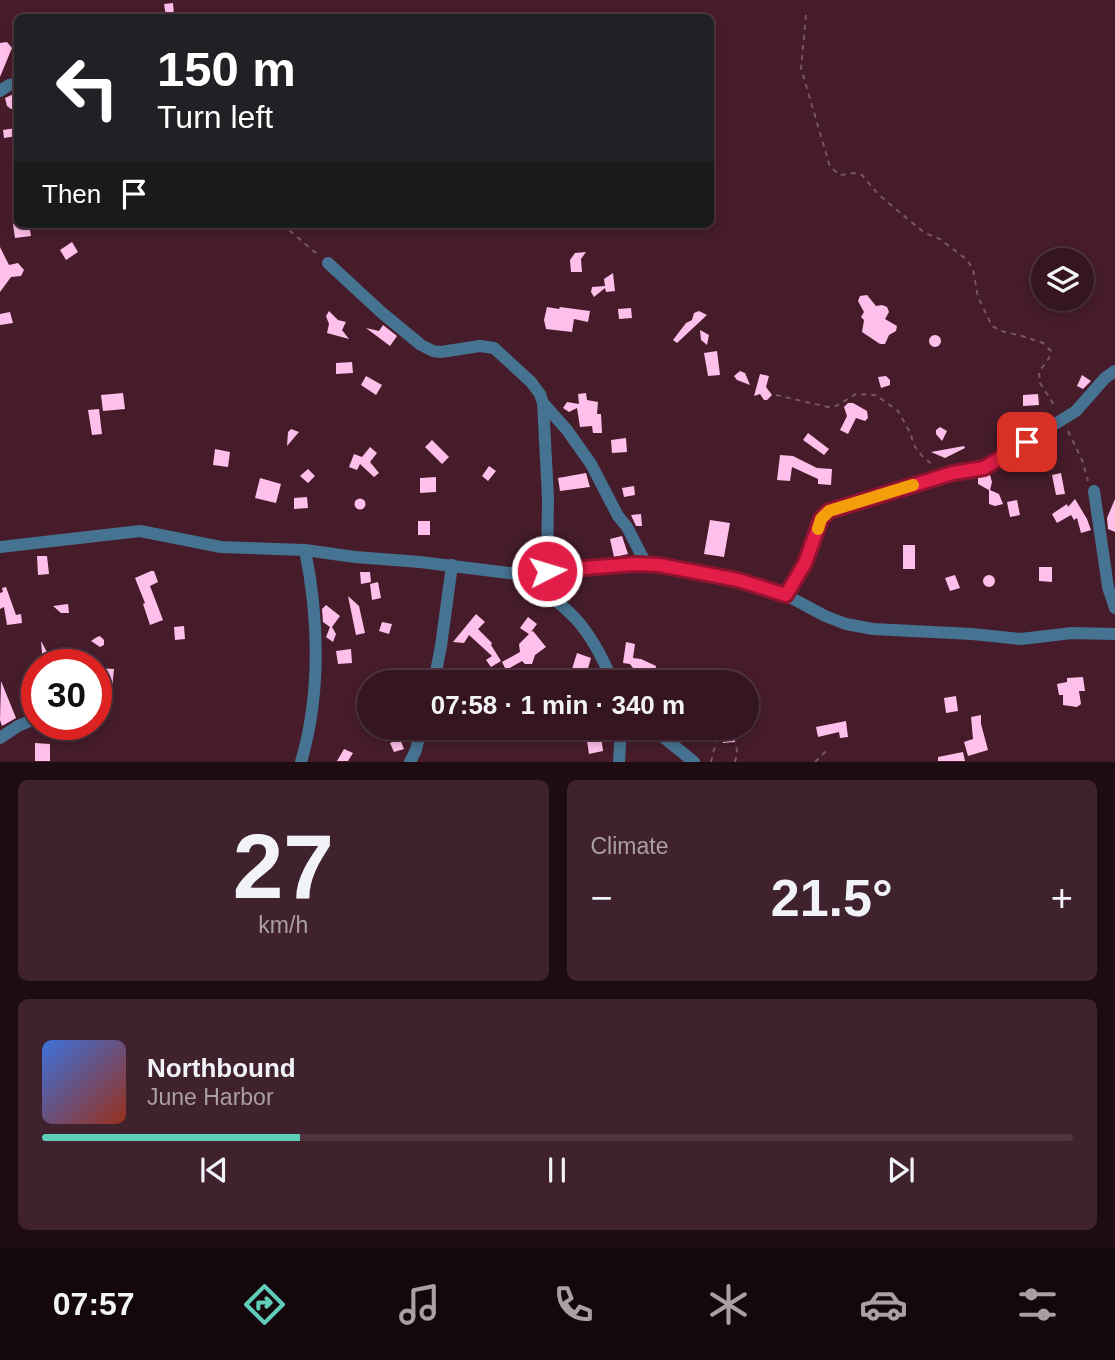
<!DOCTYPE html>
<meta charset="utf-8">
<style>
body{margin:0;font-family:Arial,sans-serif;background:#3f222d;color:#f1f3f6;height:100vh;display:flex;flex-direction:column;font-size:26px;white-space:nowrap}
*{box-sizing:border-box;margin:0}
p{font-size:23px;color:#a99fa5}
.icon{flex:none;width:38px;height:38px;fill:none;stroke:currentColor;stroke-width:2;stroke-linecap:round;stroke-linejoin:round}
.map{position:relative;height:762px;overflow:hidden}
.details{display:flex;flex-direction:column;gap:18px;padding:18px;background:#1d0c12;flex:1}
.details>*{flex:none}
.banner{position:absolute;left:14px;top:14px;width:700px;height:214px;border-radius:10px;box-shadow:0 4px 10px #0003,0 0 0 2px #4e343e;background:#202124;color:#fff;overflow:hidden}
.tools{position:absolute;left:1031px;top:248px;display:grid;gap:14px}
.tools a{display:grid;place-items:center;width:63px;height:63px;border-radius:50%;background:#341520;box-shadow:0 4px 10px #0003,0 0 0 2px #4e343e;font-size:35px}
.speed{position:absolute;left:21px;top:649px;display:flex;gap:14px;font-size:35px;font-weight:700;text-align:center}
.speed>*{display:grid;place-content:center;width:91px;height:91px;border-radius:50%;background:#341520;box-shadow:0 4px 10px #0003,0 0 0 2px #4e343e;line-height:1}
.speed .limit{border:10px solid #d22;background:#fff;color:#111}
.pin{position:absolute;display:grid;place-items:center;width:60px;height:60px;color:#fff;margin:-30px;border-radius:14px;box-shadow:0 4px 10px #0006}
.me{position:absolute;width:77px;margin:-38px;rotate:85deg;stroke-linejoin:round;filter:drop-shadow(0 0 5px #0008)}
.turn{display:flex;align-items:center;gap:24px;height:147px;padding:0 28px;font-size:32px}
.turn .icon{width:91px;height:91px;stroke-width:2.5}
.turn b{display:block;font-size:49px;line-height:60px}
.then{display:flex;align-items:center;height:66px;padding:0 28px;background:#0003;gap:14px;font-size:26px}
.big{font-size:52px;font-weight:700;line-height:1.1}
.details .card{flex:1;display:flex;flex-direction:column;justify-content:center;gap:10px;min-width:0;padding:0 24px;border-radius:10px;background:#3f222d}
.details .dial{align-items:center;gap:0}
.dial b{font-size:91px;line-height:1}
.song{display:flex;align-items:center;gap:21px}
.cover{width:84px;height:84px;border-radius:10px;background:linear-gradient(135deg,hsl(220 70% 55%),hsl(10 70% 35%))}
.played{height:7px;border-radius:4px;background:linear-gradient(90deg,#5eceb8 25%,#4e343e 25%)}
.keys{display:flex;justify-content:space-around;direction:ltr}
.heat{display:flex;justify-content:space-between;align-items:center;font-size:38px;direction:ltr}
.details .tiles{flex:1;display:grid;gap:18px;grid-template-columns:1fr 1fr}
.card:last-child{grid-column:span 2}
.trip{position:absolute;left:357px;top:670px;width:402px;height:70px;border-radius:35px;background:#341520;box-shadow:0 4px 10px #0003,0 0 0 2px #4e343e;font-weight:700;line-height:70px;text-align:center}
.dock{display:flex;height:112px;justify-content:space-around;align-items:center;background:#15080d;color:#a99fa5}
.dock .icon{width:49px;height:49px}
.dock .selected{color:#5eceb8}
.dock b{font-size:32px;color:#f1f3f6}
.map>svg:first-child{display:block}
.building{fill:#ffbfeb}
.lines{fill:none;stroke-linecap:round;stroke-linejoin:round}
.path{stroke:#7a5561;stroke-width:2;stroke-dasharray:5 5;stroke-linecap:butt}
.minor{stroke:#467391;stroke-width:12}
.route-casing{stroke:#92132f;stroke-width:18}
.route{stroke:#e11d48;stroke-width:12}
.slow{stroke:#f59e0b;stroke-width:12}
</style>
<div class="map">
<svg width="1115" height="762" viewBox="0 0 1115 762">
<rect width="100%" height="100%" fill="#461c2b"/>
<path class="building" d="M173 3 174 15 166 16 164 4Z
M7 42 12 48 0 77V43Z
M18 92V110L11 109 7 106 5 98Z
M16 128 17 136 4 138 3 130Z
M13 224H29L31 236 15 238Z
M72 242 78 252 66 260 60 250Z
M0 247 9 265 18 263 24 270 21 276 11 277 0 292Z
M586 252 581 259 582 272H571L570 260 575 253Z
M613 273 615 291 606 292 605 288 594 297 591 292 592 287 605 286 604 279Z
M867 295 876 306 882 305 887 307 889 312 885 319 897 326 896 331 889 335 885 344H880L862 332 864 320 861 317 864 312 858 301 860 296Z
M547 307 559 309 560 307 590 311 588 322 574 319 572 332 546 329 544 320Z
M631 308 632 318 619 319 618 309Z
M329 311 338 320 346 322 342 330 349 339 327 333 329 324 326 316Z
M699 311 707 315 677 343 673 340 686 323 692 320 694 313Z
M10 312 13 323 0 325V314Z
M383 325 397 336 390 346 366 328 379 331Z
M700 330 709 335 707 345 701 340Z
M929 341a6 6 0 1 1 12 0a6 6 0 1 1-12 0Z
M717 351 720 375 708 376 704 353Z
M352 362 353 373 336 374V363Z
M740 371 745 373 750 385 737 380 734 376Z
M760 374 769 376 766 387 772 395 767 400H764L760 394 754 396Z
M1082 375 1091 381 1083 389 1077 386Z
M366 376 382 385 376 395 361 385Z
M886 376 890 380V385L881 388 878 377Z
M123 393 125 409 103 411 101 395Z
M586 393 587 400 598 402 597 414H601L602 433H593L592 426 580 427 577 408 569 412 563 408 567 402 579 404 578 394Z
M1038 394 1039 405 1023 406V395Z
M848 403H853L867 411 868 418 865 421 856 418 848 434 840 430 847 416 844 407Z
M99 409 102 434 92 435 88 410Z
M940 427 947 431 942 441 936 434V430Z
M291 429 299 432 287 446 288 432Z
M808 433 829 449 824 455 803 440Z
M626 438 627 452 612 453 611 440Z
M432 440 449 457 442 464 425 447Z
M964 446 965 448 945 458 931 452Z
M370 447 377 453 370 462 379 473 374 477 360 464 357 470 349 467 354 454 362 457Z
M215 449 230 452 228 467 213 465Z
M780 455 793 456 817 468 832 469 831 485 818 484V479L792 467 790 481 777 480Z
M489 466 496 471 488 481 482 476Z
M308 469 315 476 308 483 300 476Z
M586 473 590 487 560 491 558 478Z
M1061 473 1065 494 1056 495 1052 475Z
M990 475 992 482 990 490 999 494 1003 504 995 506 989 504V490L978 484V478Z
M436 477V492L420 493V478Z
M260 478 281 484 276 503 255 498Z
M634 486 635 495 624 497 622 488Z
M307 497 308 508 294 509V498Z
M354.5 504a5.5 5.5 0 1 1 11 0a5.5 5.5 0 1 1-11 0Z
M1075 499 1087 519 1091 530 1081 533 1077 518 1074 520 1071 515 1057 523 1052 514 1067 504 1068 507Z
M1115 499V532L1108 529 1107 518Z
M1017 500 1020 515 1010 517 1007 502Z
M641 514 642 526H636L631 515Z
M710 520 730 523 724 557 704 554Z
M418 521H430V535H418Z
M622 536 628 554 614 557 610 539Z
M903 545H915V569H903Z
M37 556H47L49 574 38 575Z
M1039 567H1052V582L1039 581Z
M151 571H154L158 582 150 586 163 620 150 625 143 604 145 603 135 578Z
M360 572H370L371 582 361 584Z
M983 581a6 6 0 1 1 12 0a6 6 0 1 1-12 0Z
M955 575 960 588 950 591 945 578Z
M378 582 381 598 372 600 370 584Z
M6 587 16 615 21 614 22 623 7 625 4 607 0 609V593L3 592 2 588Z
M348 596 359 606 365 633 356 635Z
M68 604 69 613H61L53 606Z
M326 605 340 616 332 627 336 634 333 642 326 637 330 627 323 622 322 609Z
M476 614 485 622 478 629 492 643 491 645 501 661 491 667 486 660 492 656 469 635 464 643 453 642Z
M528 617 537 624 531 632 533 631 546 647 535 655 532 664H525L522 661 506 670 502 662 520 652 519 644 529 634 520 628Z
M382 622 392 624 389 634 379 631Z
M184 626 185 639 175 640 174 627Z
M97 637 100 636 104 640V645L100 647 91 641Z
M41 641 54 665H43Z
M626 642 635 644 633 658 641 659 656 666 654 682H646V675L636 672 630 664 623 663Z
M351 649 352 663 338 664 336 651Z
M577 653 591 658 584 682H568Z
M98 668 114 669 112 689 96 688Z
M474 672 475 682H462V673Z
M1083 677 1085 691H1079L1081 704 1077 707 1063 705V695H1059L1057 684 1067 682V678Z
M1 681 16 718 2 726 0 720Z
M956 696 958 711 946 713 944 698Z
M981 715V724L988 750 968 756 964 742 973 739 971 717Z
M846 721 848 737 840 738 839 732 818 737 816 727Z
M585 728H600L603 751 589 754Z
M630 728H642L644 739 630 741Z
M734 730 735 742 723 743 722 731Z
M400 739 404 749 394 752 390 743Z
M35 743 50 744V761H35Z
M344 749 353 753 348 761H337Z
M963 752 965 761H938V757Z"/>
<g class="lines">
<path class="path" d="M806 15 801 68 830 167 840 175 855 173 862 175 878 194 910 221 925 233 940 239 967 260 973 269 978 297 992 326 1001 331 1022 336 1043 343 1051 351 1049 358 1039 372 1040 383 1056 408
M282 224 318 255
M776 395 828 407 836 406 856 394 876 395 898 411 911 434 913 444 923 457 934 466
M1068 431 1082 460 1088 481
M711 762 716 741
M735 762 737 753 736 742
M815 762 829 748"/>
<path class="minor" d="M0 91 9 85 18 83
M328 263 381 312 421 345 433 351 441 352 480 346 494 348 531 382 540 394 543 403 548 498 547 571
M543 403 567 430 591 464 618 516 627 527 646 564
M1094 491 1108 587 1115 608
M0 547 140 531 221 547 305 550 355 557 420 562 517 574 635 564 659 565 764 587 786 595 825 616 846 624 873 629 972 634 1021 639 1072 633 1115 634
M517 574C571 609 588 623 613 682
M786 595 805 563 821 519 829 511 953 473 984 468 1076 411 1105 378 1115 371
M434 682 441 646 452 565
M652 728 694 762
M0 738 18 726 37 718
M301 762C321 694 319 618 305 550
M410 762 416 750 421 728
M619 762 621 728"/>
</g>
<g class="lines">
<g class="route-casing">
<path id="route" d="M547 571 635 564 659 565 738 580 786 595 805 563 821 519 829 511 953 473 984 468 1027 442"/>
</g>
<use href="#route" class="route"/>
<path class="slow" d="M818 529 821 519 829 511 913 485"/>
</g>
</svg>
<div class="tools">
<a><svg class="icon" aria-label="layers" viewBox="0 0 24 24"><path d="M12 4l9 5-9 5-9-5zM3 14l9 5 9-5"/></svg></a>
</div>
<div class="speed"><div class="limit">30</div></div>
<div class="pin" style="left:1027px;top:442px;background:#d93025"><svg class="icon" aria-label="arrive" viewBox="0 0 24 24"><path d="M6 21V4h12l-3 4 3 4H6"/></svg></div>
<svg class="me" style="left:547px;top:571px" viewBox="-20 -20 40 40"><circle r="17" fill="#e11d48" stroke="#fff" stroke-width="3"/><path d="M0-11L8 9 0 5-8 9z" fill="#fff"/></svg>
<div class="trip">07:58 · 1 min · 340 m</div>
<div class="banner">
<div class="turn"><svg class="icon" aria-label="left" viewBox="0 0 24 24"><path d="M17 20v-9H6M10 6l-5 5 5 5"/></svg><div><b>150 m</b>Turn left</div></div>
<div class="then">Then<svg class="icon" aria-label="arrive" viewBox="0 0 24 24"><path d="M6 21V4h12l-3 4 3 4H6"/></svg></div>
</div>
</div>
<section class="details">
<div class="tiles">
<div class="card dial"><b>27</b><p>km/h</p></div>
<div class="card"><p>Climate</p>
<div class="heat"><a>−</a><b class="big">21.5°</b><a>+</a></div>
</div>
<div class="card">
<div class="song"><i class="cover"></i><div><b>Northbound</b><p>June Harbor</p></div></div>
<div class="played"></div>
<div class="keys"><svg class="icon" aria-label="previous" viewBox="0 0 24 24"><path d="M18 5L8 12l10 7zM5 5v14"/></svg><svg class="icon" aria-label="pause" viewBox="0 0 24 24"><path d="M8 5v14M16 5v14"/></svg><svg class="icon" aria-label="next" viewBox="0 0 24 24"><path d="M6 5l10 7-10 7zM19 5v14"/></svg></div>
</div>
</div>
</section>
<nav class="dock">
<b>07:57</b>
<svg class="icon selected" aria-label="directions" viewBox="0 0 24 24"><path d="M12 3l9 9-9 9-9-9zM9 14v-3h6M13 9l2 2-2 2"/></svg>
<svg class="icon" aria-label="music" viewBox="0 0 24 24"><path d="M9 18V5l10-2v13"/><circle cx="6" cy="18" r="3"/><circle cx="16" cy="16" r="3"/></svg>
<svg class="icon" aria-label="phone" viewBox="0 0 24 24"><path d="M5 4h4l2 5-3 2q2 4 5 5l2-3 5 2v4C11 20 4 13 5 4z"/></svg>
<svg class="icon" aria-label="climate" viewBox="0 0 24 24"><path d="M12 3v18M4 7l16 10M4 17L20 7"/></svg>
<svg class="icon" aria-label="car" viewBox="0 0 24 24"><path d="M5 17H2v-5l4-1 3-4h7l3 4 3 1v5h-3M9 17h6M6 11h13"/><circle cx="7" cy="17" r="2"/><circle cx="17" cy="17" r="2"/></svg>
<svg class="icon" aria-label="filters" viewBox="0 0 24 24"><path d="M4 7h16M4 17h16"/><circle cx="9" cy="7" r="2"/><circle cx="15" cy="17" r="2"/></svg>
</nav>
